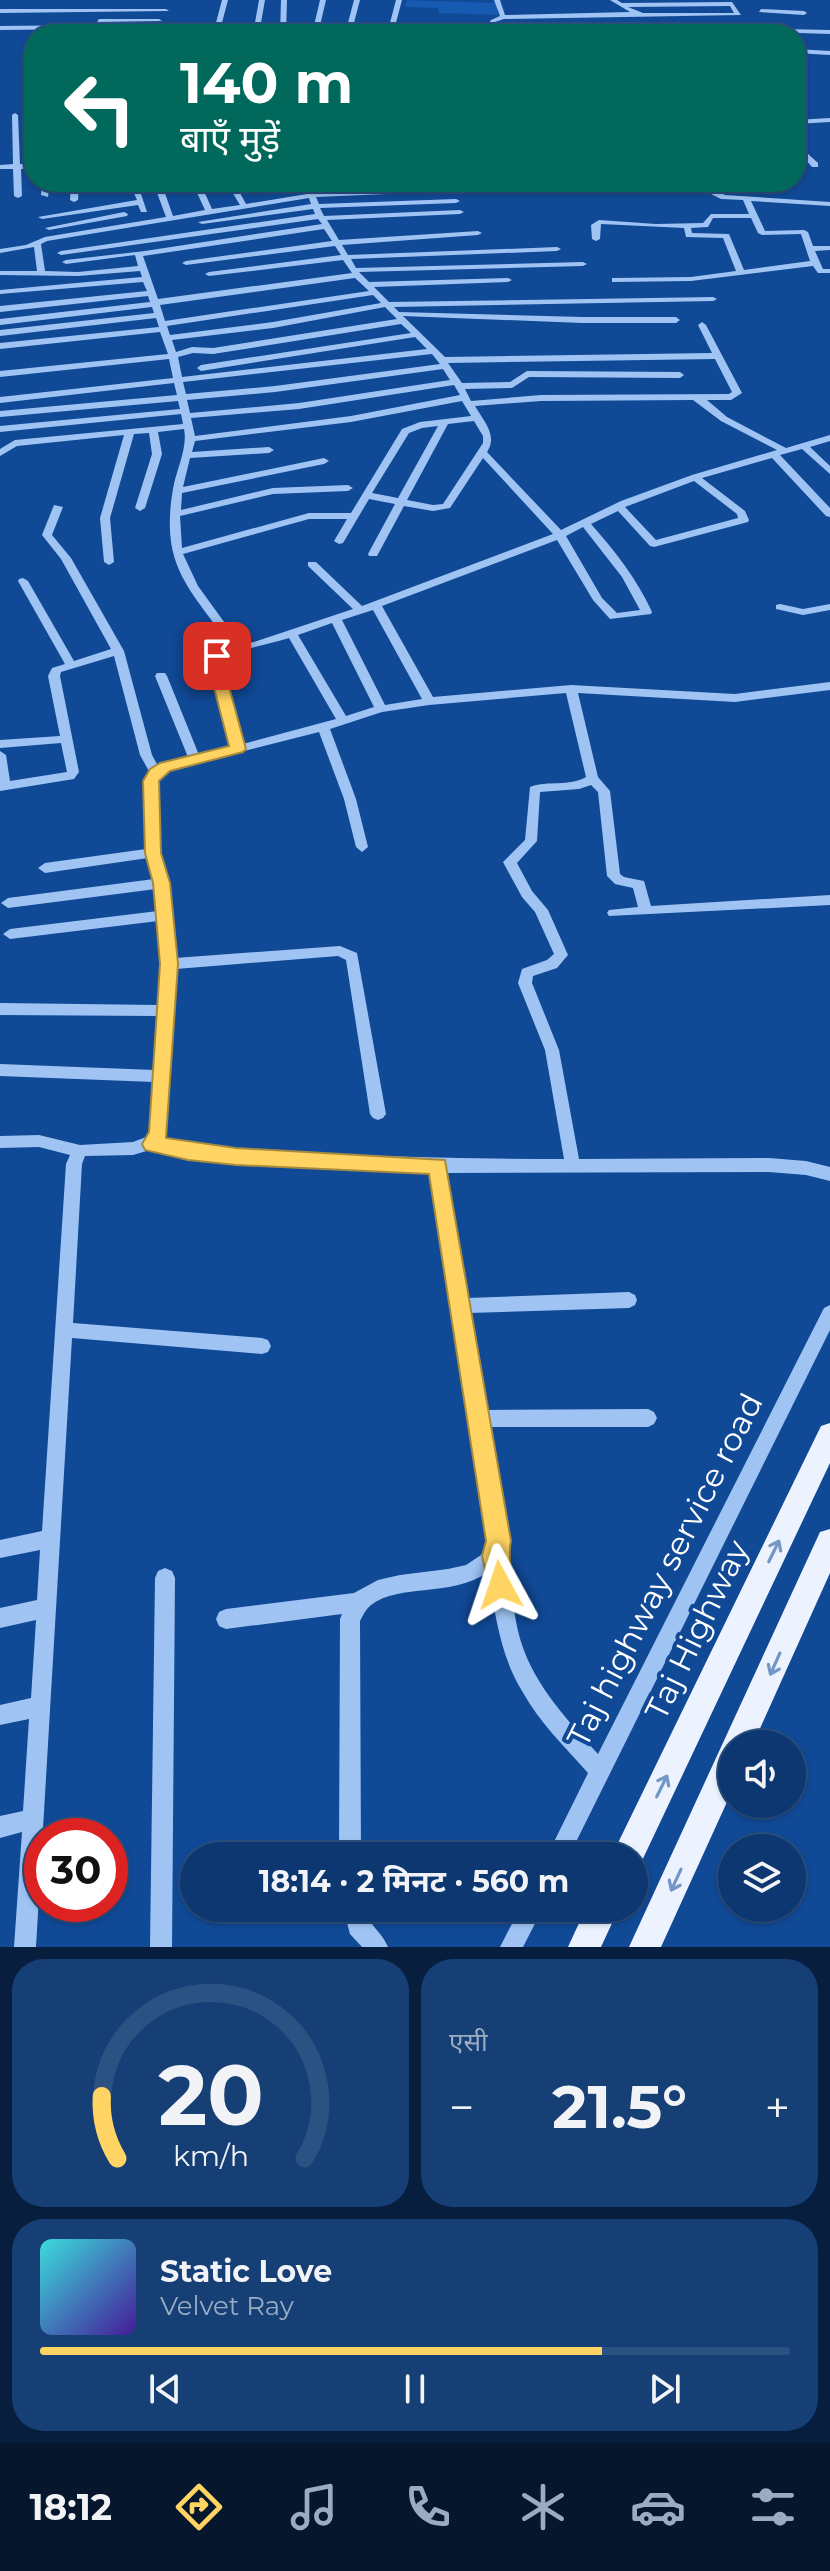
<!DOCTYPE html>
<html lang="hi">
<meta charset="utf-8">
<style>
body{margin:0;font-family:Montserrat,"Noto Sans Devanagari",sans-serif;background:#153f75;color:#f1f3f6;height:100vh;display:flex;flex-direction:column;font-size:30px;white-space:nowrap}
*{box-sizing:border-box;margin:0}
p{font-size:26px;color:#9aacc3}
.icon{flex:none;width:44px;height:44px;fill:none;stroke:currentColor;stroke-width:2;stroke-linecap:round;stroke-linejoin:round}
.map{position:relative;height:1947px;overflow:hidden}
.sheet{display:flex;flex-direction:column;gap:12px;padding:12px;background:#071e3e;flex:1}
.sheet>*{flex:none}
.top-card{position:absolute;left:24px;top:24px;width:782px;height:168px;border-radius:32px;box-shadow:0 2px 6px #0004,0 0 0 2px #2c5183;background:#00695c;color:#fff;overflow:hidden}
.controls{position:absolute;left:718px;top:1730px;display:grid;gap:16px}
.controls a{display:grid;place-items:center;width:88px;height:88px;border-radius:50%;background:#0c3770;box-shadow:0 2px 6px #0004,0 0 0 2px #2c5183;font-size:40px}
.speed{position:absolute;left:24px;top:1818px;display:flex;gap:16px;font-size:40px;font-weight:700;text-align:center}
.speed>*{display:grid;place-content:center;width:104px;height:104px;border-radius:50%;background:#0c3770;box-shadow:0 2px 6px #0004,0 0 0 2px #2c5183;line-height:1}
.speed .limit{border:12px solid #d22;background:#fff;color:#111}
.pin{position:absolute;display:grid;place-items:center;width:68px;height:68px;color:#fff;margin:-34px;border-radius:16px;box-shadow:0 4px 12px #0006}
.me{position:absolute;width:88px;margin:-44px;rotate:355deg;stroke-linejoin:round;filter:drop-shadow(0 0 6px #0008)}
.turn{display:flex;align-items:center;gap:28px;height:168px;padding:0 24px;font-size:36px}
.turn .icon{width:104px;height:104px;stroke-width:2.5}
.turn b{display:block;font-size:56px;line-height:68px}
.big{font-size:60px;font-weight:700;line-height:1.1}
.sheet .tile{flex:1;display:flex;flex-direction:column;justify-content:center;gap:12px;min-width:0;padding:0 28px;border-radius:32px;background:#153f75}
.sheet .dial{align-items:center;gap:0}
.dial svg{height:208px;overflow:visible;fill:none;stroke:#2c5183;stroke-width:7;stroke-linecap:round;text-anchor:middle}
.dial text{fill:#f1f3f6;stroke:none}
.song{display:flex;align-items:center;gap:24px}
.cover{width:96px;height:96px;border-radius:12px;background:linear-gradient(135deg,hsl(180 70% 55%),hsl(260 70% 35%))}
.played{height:8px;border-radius:4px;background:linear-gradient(90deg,#ffd462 75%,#2c5183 75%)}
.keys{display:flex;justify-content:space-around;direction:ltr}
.heat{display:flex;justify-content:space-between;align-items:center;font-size:44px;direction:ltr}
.sheet .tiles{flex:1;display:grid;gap:12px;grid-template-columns:1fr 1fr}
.tile:last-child{grid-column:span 2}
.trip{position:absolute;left:180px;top:1842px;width:468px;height:80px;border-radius:40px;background:#0c3770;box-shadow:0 2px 6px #0004,0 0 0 2px #2c5183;font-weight:700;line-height:80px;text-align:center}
.dock{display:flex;height:128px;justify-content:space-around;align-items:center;background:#05162d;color:#9aacc3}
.dock .icon{width:56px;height:56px}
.dock .selected{color:#ffd462}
.dock b{font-size:36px;color:#f1f3f6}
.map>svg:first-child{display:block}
.green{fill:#175ab1}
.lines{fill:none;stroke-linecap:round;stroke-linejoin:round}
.minor{fill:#9fc4f4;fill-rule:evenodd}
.major{fill:#ecf3ff;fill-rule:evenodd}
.oneway{stroke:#7396c5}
.route{fill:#ffd462;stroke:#a68a40;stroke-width:2}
.labels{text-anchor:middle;stroke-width:8;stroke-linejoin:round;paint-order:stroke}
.near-street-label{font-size:32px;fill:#fff;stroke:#104996}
</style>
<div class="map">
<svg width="830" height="1947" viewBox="0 0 830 1947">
<rect width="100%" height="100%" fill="#104996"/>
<path class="green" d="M407 0 497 3 498 15 439 13 438 8 405 7Z"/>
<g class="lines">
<path class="minor" d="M222 0H228L219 34H213Z
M259 0H265L259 34H253Z
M281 0H287L286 34H280Z
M320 0H326L318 34H312Z
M354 0H360L351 34H345Z
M396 0H402L393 34H387Z
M494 0H500L505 15 630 12 610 0H617L622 3 732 2 741 15 504 19 495 22 488 34H482L491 20 500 16ZM730 6 734 13H643L628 7Z
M0 9H166L169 11 0 13Z
M761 9 804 11 807 13 804 15 759 12Z
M99 19H159L162 21 97 22Z
M96 25 101 29 99 34H93L94 29 0 30V26Z
M737 28 830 30V34L735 31Z
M796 49 830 51V55L796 53Z
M15 113 18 115 20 164H34V168L21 169 22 196 18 198 14 196 13 169H0V165L13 164 12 115Z
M830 118V122L796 124V120Z
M796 143 818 163V167H812L796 149Z
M42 182H50L48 197 41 195Z
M71 182H79L78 200 74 202 70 200Z
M109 182H117L118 186 111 188Z
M129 182H137L147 212H141L138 205 42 219 38 217 137 200Z
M153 182H161L173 216 205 210 192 182H200L212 209 240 205 226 182H234L246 204 307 194 302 182H310L314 193 552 182 483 190 316 197 319 204 456 199 460 201 456 203 320 208 324 216 460 210 464 212 460 214 327 220 339 240 478 231 482 233 478 235 342 245 348 255 557 247 561 249 557 251 351 259 356 268 583 262 587 264 583 266 359 272 369 282 508 278 512 280 508 282 374 287 389 302 713 297 717 299 713 301 394 307 399 312 582 317H676L680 320 676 323H582L403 316 445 357 712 353 698 325 702 322 706 325 742 393 731 400H707L727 417 786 448 830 435V441L810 447 830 466V474L802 449 780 455 830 508V517L826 516 772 458 702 478 745 511 749 520 748 522 654 547 650 546 618 511 591 524C615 551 637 579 652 612L651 614 610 619 593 600 557 540 382 606 433 697 571 685 735 694 830 682V690L735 702 578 693 598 777 610 791 620 874 624 877 644 881 651 906 830 895V905L609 916 607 913 609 910 638 907 633 888 615 884 607 876 598 792 591 785 579 789 540 792 537 841 517 863 532 891 548 910 568 955 557 968 533 976 532 983 559 1050 579 1159 769 1158 806 1161 830 1167V1181L806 1175 769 1172 446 1173 467 1298 629 1292 635 1295 637 1300 635 1305 629 1308 469 1313 486 1410 648 1409 654 1412 657 1418 654 1424 648 1427H488L507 1541 503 1552C512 1576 512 1605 518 1631 530 1681 564 1716 598 1754L824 1308 830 1305V1330L569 1856H547L588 1773C565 1747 539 1722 522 1691 500 1655 495 1613 488 1572 451 1598 400 1583 371 1605 366 1609 363 1615 360 1621L361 1856H339L340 1619 342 1614 226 1629 219 1626 216 1619 219 1612 226 1609 354 1593 378 1580 400 1575 448 1569 466 1565 481 1555 488 1540 430 1172 236 1163 188 1158 150 1150 133 1155 85 1156 82 1164 73 1323 262 1338 268 1340 271 1346 268 1352 262 1354 72 1338 36 1947H14L22 1832 0 1838V1816L23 1811 29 1719 0 1725V1705L31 1698 36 1620 0 1628V1608L37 1600 40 1550 0 1558V1540L42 1531 66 1164 70 1155 39 1147 0 1148V1136L39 1135 80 1145 133 1142 146 1137 150 1131 154 1082 0 1076V1064L155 1070 158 1016 0 1015V1003L159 1005 162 964 158 921 10 939 3 934 10 929 158 911 156 889 8 908 1 903 8 898 154 879 148 858 45 873 38 868 45 863 146 849 145 781 150 773 140 755 114 656 61 672 60 676 79 772 74 779 0 791V751L6 755 10 781 67 772 61 743 0 748V740L60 736 48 676 52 668 65 664 18 581 19 579 23 578 28 581 74 661 111 649 61 559 42 535 54 505 63 507 52 535 71 558 124 651 152 755 158 766 188 757 155 676 157 673H165L167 676 199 755 231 747 210 661 213 654 229 646V644C188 586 160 566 173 489 176 470 188 448 184 429L158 432 162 454 145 508 140 511 135 508 152 454 149 433 134 434 110 518 114 562 109 565 104 562 100 518 124 435 17 446 0 456V449L15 440 183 424 181 414 0 432V426L180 409 178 401 0 417V411L177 395 174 383 0 403V397L173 378 169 359 0 377V371L168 354 160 332 0 349V343L159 327 156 318 0 336V330L154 313 152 307 0 325V319L150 302 148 296 0 312V306L147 291 143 282 0 294V290L142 277 140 271 78 276 0 275V271H37L34 247 0 253V249L26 245 45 237 166 217ZM309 198 311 204 198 222 202 224 313 209 315 214 61 251 57 253 61 255 318 219 322 224 145 251 66 260 62 262 66 264 135 255 138 266 78 272 45 271 41 244 47 241ZM324 229 332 241 186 261 182 263 186 265 335 246 341 255 209 272 205 274 209 276 343 260 352 273 158 299 143 256ZM355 278 369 291 165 321 160 305ZM373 295 381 303 273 322 170 335 167 326ZM385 307 397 319 213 348 192 347 176 352 172 340 273 328ZM401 324 411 333 201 365 197 368 201 371 415 337 427 349 182 377 178 357 193 353 213 354ZM432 354 440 364 275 386 186 394 183 382ZM715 359 732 392 729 394 541 395 471 401 465 389 512 388 529 377 680 378 684 375 680 372 527 371 510 382 462 383 448 363ZM443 369 450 380 299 403 190 413 187 400 275 392ZM454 385 460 395 351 416 195 436 191 418 299 409ZM693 400 721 421 777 450 692 475 621 501 561 530 487 452C498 435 484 422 475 406L541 401ZM462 401 471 416 420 422 402 429 351 513H309L182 548 180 516 273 494 348 491 353 488 348 485 273 488 181 510 182 493 324 464 329 461 324 458 183 487 190 458 269 453 274 450 269 447 192 452 195 441 351 422ZM474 421 483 436V443L443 504 433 505 407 500 448 424ZM438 426 398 498 372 493 409 433 422 428ZM483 458 553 534 362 606 316 562H308V566L353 609 254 642 240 644 198 586 183 554 309 519H347L334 541 339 544 343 543 369 499 395 504 368 554 369 556H377L404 506 433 511 450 508ZM694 481 737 514 738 518 656 540 625 507ZM583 527 622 577 640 610 617 613 602 598 566 536ZM373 610 422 699 385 705 342 620ZM332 623 374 707 346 716 298 635ZM289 638 336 719 243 744 222 658C243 648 267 645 289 638ZM566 693 586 777C569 787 548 780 530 787L525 840 503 862 522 897 535 912 554 954 547 960 522 969 518 983 545 1050 564 1159C478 1159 393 1157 307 1153 259 1151 209 1150 162 1140L166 1133 176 969 338 956 346 960 370 1114 373 1118 378 1120 383 1118 386 1114 357 953 340 946 175 958 169 883 159 853 157 781 169 770 319 732 344 799 356 847 362 852 368 847 356 799 330 729 382 712 429 705Z
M261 182H277L256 187 252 185Z
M687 182H697L725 195 830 202V206L751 201 765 231 804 230 808 232 813 246H830V250L815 251 823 269H830V273H818L813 266 691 281 612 282V278H615L691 277 736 271 723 238 686 237 684 228 601 224 600 239 596 241 592 239 591 225 599 220 656 224 703 223 711 214H749L743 200 721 199ZM713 218H751L758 233 762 235 801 234 810 261 744 270 729 234 692 233 691 228 708 227Z
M124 212 128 214 127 216 49 230 45 228Z
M780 604 803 609 830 604V610L803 615 776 609V605Z
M165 1568 172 1571 175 1578 172 1947H150L155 1578 158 1571Z
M343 1908H365C369 1927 381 1930 388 1947H362L350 1934Z
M520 1908H543L523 1947H500Z"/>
<path class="major" d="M830 1423V1463L639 1867 634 1869V1856H613L617 1845 821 1426Z
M830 1529V1573L753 1744H732V1791L661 1947H629L820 1532Z
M586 1908H619L601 1947H568Z"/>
</g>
<defs><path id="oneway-shaft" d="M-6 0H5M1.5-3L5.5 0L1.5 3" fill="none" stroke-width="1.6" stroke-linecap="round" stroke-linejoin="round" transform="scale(2)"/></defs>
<g class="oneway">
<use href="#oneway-shaft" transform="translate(774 1551) rotate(-64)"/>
<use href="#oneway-shaft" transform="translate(775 1664) rotate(114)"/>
<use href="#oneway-shaft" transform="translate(662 1786) rotate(-64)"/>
<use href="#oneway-shaft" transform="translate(676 1880) rotate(115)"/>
</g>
<path class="route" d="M217 651 225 656V672L246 749 243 752 170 771 159 781 161 853 170 883 178 964 166 1138 236 1148 445 1160 511 1541C506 1559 516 1577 509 1594L500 1598 491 1594 482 1556 486 1541 429 1174 236 1165 188 1160 145 1150 142 1144 149 1132 160 964 153 883 145 853 143 781 150 769 160 763 229 746 210 672V656Z"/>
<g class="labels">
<g class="near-street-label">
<text transform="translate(665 1570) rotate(-63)" y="11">Taj highway service road</text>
<text transform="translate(697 1630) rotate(-64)" y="11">Taj Highway</text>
</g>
</g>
</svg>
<div class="controls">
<a><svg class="icon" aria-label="sound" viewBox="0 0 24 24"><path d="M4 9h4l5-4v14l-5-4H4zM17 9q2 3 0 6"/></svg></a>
<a><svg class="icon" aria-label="layers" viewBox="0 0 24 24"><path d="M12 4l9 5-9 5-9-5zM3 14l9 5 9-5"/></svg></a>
</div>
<div class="speed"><div class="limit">30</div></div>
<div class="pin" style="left:217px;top:656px;background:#d93025"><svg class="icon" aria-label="arrive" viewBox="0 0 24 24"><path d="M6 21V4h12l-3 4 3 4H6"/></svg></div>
<svg class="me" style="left:500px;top:1585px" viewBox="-20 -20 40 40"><path d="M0-17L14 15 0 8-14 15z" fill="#ffd462" stroke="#fff" stroke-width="4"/></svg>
<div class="trip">18:14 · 2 मिनट · 560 m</div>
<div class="top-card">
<div class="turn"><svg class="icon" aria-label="left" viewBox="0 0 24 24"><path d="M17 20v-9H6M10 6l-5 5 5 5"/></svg><div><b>140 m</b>बाएँ मुड़ें</div></div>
</div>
</div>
<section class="sheet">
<div class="tiles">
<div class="tile dial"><svg viewBox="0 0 100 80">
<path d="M14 69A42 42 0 1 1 86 69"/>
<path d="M14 69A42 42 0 0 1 8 45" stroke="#ffd462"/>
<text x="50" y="56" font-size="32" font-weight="700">20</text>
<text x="50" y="72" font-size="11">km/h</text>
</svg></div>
<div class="tile"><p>एसी</p>
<div class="heat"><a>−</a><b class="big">21.5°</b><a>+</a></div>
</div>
<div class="tile">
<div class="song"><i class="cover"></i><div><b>Static Love</b><p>Velvet Ray</p></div></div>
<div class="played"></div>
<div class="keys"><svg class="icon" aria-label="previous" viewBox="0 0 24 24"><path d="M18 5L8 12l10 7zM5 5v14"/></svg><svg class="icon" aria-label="pause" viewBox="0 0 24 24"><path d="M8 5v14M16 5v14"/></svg><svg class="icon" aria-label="next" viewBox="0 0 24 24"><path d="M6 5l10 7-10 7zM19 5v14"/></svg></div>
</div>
</div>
</section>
<nav class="dock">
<b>18:12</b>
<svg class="icon selected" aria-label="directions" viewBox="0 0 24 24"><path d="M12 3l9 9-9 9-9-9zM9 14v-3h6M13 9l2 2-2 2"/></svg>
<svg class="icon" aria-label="music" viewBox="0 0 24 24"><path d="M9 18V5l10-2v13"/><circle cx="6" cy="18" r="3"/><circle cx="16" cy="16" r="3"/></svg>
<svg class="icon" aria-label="phone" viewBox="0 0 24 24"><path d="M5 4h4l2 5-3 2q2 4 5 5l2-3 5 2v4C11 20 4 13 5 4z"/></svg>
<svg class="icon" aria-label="climate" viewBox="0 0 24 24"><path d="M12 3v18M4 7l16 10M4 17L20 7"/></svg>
<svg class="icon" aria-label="car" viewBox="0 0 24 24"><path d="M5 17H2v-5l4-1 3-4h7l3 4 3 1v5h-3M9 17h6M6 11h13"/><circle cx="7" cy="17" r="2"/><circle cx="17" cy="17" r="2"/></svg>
<svg class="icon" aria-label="filters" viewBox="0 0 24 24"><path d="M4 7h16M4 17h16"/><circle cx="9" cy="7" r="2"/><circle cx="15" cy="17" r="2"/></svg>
</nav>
